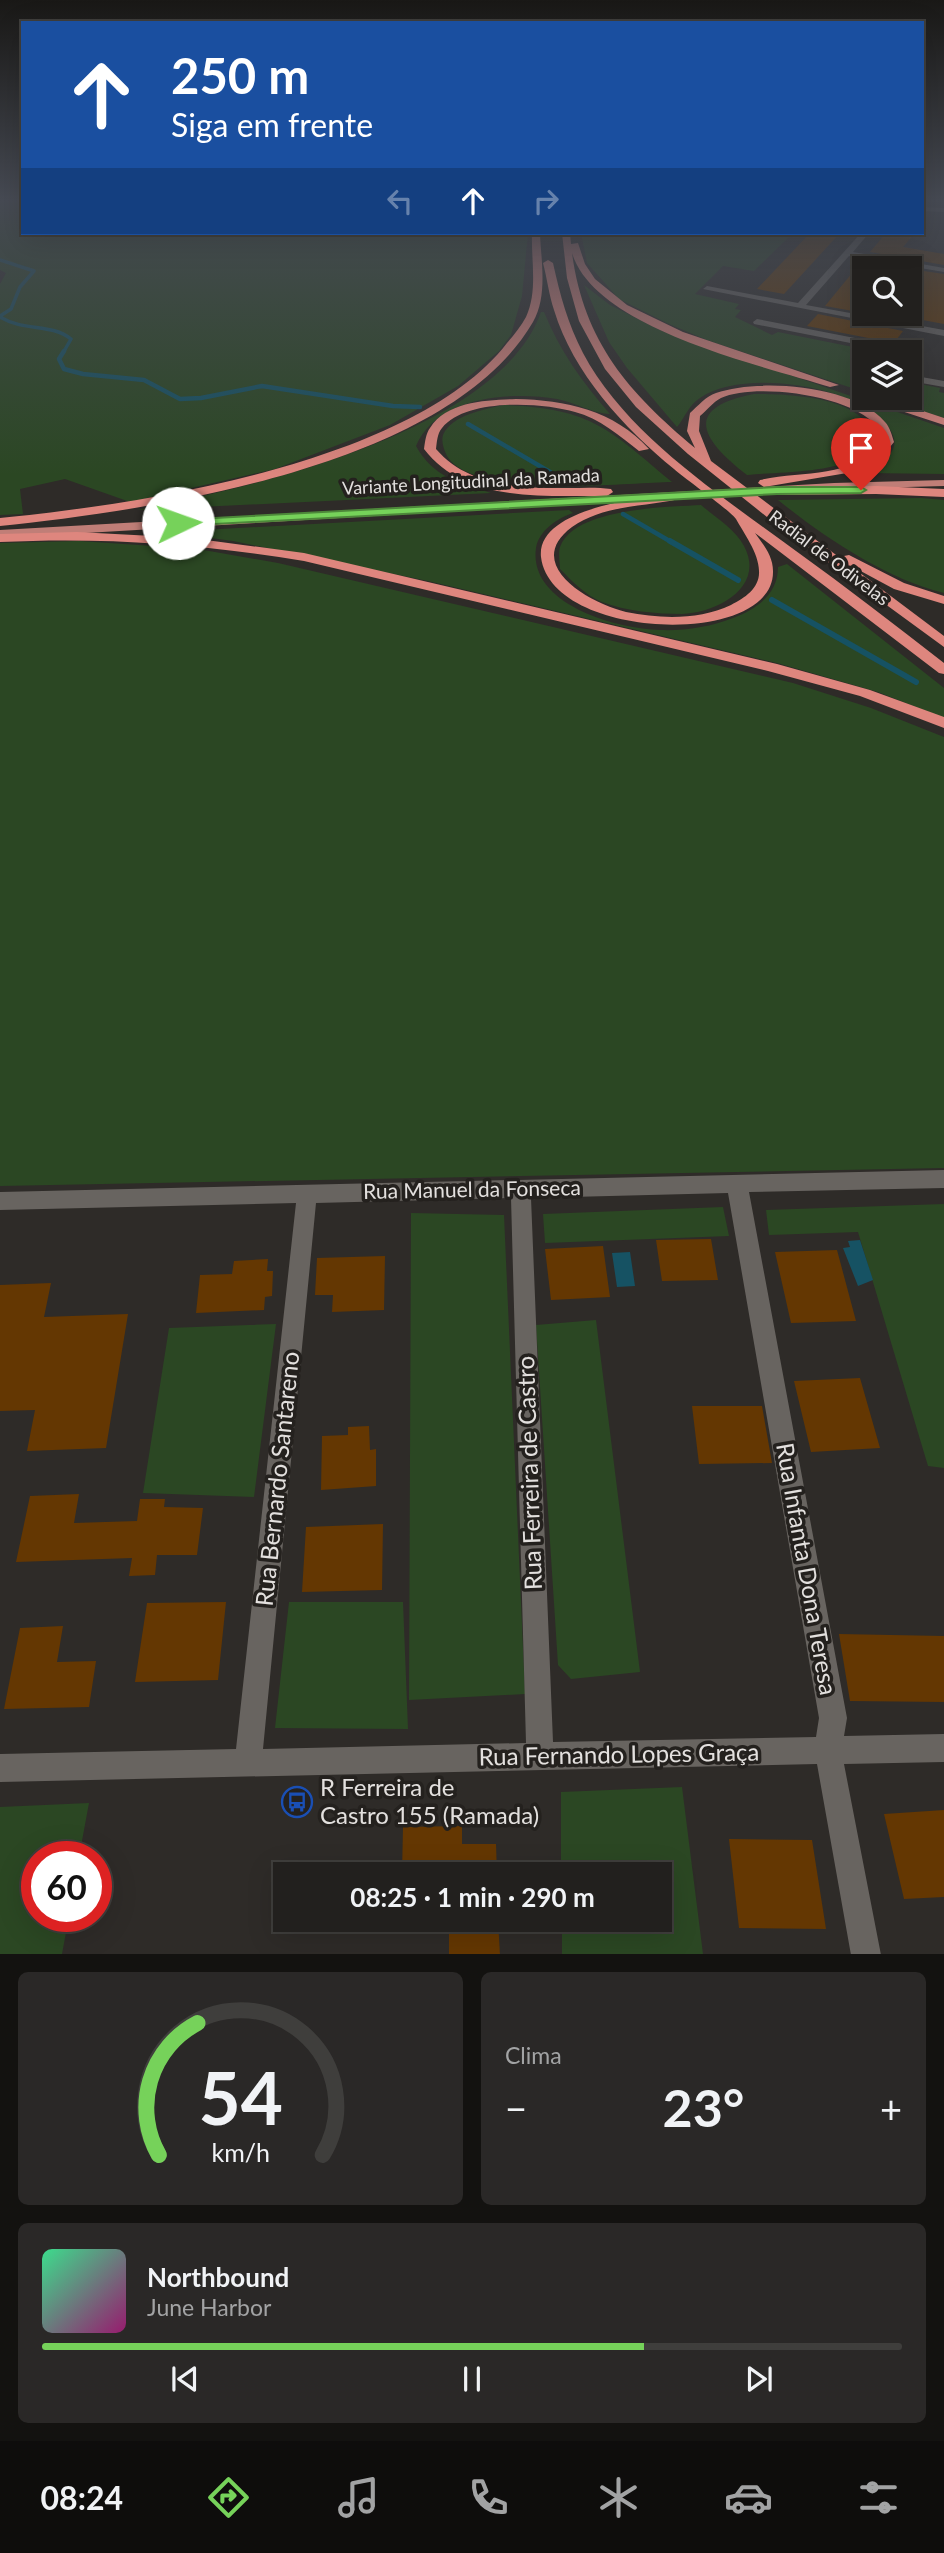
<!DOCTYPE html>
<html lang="pt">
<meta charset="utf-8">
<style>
body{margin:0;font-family:Lato,sans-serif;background:#2a2827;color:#f1f3f6;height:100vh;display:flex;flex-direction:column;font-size:26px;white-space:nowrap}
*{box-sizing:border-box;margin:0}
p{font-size:23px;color:#a2a3a4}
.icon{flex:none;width:38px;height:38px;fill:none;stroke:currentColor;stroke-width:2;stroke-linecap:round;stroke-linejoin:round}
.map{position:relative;height:1954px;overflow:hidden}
.side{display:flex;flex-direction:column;gap:18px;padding:18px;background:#131210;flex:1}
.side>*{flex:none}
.top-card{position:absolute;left:21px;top:21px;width:903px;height:214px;border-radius:0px;box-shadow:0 7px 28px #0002,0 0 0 2px #3f3e3c;background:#1a4fa0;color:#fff;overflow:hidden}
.fabs{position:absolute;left:852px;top:256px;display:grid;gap:14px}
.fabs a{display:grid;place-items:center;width:70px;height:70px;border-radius:0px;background:#22201e;box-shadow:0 7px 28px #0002,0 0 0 2px #3f3e3c;font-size:35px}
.speed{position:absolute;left:21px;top:1841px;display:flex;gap:14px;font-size:35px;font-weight:700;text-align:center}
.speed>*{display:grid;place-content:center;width:91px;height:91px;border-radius:50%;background:#22201e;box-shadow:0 7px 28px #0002,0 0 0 2px #3f3e3c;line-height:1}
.speed .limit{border:10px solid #d22;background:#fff;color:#111}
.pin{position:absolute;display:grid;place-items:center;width:60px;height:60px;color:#fff;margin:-72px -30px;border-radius:50% 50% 50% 0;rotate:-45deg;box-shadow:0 0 7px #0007}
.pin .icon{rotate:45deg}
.me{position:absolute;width:77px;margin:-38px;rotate:87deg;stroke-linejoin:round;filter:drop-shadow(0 0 5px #0008)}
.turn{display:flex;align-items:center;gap:24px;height:147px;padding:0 35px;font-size:32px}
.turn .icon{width:91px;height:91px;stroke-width:2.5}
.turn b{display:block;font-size:49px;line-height:60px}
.lanes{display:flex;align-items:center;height:66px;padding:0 35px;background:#0003;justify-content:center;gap:35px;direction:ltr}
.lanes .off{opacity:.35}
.big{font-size:52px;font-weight:700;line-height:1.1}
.side .tile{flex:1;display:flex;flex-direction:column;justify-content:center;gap:10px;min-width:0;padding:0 24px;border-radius:10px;background:#2a2827}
.side .dial{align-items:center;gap:0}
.dial svg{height:182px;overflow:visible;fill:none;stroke:#3f3e3c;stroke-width:7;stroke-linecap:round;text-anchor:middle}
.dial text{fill:#f1f3f6;stroke:none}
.song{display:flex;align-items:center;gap:21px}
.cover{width:84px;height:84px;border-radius:10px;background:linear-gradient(135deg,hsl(150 70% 55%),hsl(320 70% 35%))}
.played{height:7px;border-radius:4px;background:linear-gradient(90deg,#76d25a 70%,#3f3e3c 70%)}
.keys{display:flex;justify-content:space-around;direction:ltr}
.heat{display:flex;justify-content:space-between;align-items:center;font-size:38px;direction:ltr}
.side .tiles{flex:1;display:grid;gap:18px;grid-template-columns:1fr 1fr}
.tile:last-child{grid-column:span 2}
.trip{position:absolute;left:273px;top:1862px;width:399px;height:70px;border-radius:0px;background:#22201e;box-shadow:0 7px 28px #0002,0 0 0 2px #3f3e3c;font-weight:700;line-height:70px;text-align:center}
.menu{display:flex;height:112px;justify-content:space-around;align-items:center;background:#0e0d0c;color:#a2a3a4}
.menu .icon{width:49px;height:49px}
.menu .on{color:#76d25a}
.menu b{font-size:32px;color:#f1f3f6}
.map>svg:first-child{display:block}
.green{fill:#2b4723}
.water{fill:#165263}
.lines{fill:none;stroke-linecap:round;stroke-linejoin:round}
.stream-far2{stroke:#165263;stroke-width:3.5}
.stream-far1{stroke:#165263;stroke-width:4.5}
.stream{stroke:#165263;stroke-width:6}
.building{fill:#643702}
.minor{fill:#686460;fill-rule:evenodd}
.primary{fill:#c07e77;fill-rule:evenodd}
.trunk{fill:#de867e;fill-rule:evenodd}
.route{fill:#76d25a;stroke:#4d883a;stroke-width:2}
.labels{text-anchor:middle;stroke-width:7;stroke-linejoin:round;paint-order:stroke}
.far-street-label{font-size:18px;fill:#e3e0de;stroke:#24211e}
.street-label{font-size:21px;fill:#e3e0de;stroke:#24211e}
.near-street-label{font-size:24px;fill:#e3e0de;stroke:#24211e}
.near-poi-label{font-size:24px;fill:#e3e0de;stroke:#24211e;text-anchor:start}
</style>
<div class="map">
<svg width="944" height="1955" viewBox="0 0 944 1955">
<rect width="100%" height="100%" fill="#2e2b28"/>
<path class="green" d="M0 201H23V233H528L522 296 511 335 499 351 458 386 390 425 275 469 130 502 65 479 20 489 23 514 0 515V284L6 273 0 270Z
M581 233H793L754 271 723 266 695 294 739 304 735 309 741 310 735 317 772 335 778 332 878 352H864V392L707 340 669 324 619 299 587 263Z
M584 285 610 305 662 331 944 428V474L865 473C874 467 888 460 893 449 897 440 892 432 887 425 855 385 742 368 700 398 688 406 686 416 677 427L627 368 609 342Z
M541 312H544C560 351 582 382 610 414 595 414 573 402 557 399 511 391 437 396 416 446 434 478 458 482 491 493L137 510C249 488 499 432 541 312Z
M910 382 940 388 939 392 944 393V418L881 397H910Z
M754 394C785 394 862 396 871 434 873 445 864 455 854 459 828 473 777 472 747 475 702 440 681 408 754 394Z
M504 405C591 408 609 429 672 482 626 483 473 499 447 456 444 450 441 442 443 435 451 415 486 409 504 405Z
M921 498 944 500V593C886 579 824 537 778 500Z
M701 505C715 517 735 529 744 546 766 587 717 613 682 614 657 614 625 611 602 602 586 596 572 581 560 569 560 563 558 553 560 547 574 508 667 507 701 505Z
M569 510 573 513C558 518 539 530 536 548 528 604 616 629 660 630 683 631 711 627 733 618 757 609 778 594 778 567L787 564 944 688V718L878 692 777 663 428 581 233 541 166 532Z
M79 541 198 549 278 563 793 683 871 708 944 737V1168L0 1186V543Z
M944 1204V1468L928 1466 858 1232 769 1235 766 1210Z
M723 1207 729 1236 545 1243 543 1214Z
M411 1213 504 1215 525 1694 409 1700Z
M596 1320 640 1672 571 1679 558 1665 536 1325Z
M276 1324 254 1497 143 1493 169 1328Z
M289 1602H403L408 1729 275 1728Z
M682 1787 703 1954H562V1920H660V1874H561V1792Z
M89 1803 79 1857H37V1916H69L62 1954H0V1807Z"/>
<path class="water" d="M860 1240 873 1280 858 1286 843 1248 850 1247 848 1241Z
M630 1252 635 1286 617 1287 612 1253Z"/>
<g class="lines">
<path class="stream-far2" d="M0 260 34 271 20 287 11 309 0 316
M0 317C25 332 51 323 71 339L63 353"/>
<path class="stream-far1" d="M64 351 59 359 64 369 83 374 144 380 180 399 201 398 262 386 393 406 420 407
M468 424 567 482
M623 514 673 543"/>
<path class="stream" d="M670 541 738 580
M772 600 916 682"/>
</g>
<path class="building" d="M810 233H840L784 294 757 289Z
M886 233H915L903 247 944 254V265L870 252Z
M862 261 903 268H864V313L825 306Z
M910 269 944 274V324L912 318 910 321 866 313H910Z
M818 314 903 331 894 343 807 326Z
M711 1239 718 1280 662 1281 656 1240Z
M603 1246 610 1297 551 1300 545 1249Z
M837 1250 856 1321 791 1323 775 1252Z
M385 1256 384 1310 332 1312 333 1295H315L317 1258Z
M268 1259 267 1271H273L272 1296 265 1297 264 1310 196 1313 200 1275 232 1274 234 1261Z
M51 1283 44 1317 128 1314 106 1448 27 1451 35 1410 0 1411V1285Z
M860 1378 880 1448 811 1452 794 1381Z
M692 1406H762L772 1463 699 1464Z
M369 1426 370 1450 376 1449V1486L321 1490 322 1436 348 1435V1427Z
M79 1494 74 1523 137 1521 140 1499H165L164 1507 203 1508 197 1555H157L155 1575 129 1576 132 1558 16 1562 30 1496Z
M383 1524 382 1590 302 1592 306 1527Z
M226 1602 218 1680 135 1682 147 1603Z
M63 1626 57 1662 96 1661 89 1707 4 1709 20 1628Z
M839 1634 944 1636V1702L850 1701Z
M944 1810V1897L904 1899 884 1814Z
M462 1826V1844H496L497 1874H402L403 1827Z
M729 1839 812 1840 826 1929 739 1928Z
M449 1920H498L500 1955H449Z"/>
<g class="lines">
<path class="minor" d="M922 207 944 208V212L922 211Z
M861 233H869L853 252 944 268V272L849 256 806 305 944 330V336L703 289 707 286 798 303Z
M757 319 901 347 906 350 896 352 754 324 753 322Z
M910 375 944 381V387L910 381Z
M944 1170V1188L749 1192 847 1718 844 1736 944 1734V1762L844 1764 881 1955H851L817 1764 0 1782V1754L236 1749 296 1203 0 1210V1192ZM728 1193 819 1718 816 1737 553 1742 531 1198ZM511 1198 526 1743 263 1749 316 1203Z"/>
<path class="primary" d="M944 480V486L834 489 0 538V530L834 483Z"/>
<path class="trunk" d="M532 233H540C541 261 548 296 533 322 449 467 154 510 0 526V518C144 504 415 462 507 343 514 335 521 326 526 317 538 291 531 261 532 233Z
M562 233H570L571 244 578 243 585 264 595 279 627 305 683 332 839 385 830 387C761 365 595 329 572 253 584 342 628 392 695 448L687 431 690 413C698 406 706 396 716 393 759 378 853 385 885 422 890 427 892 436 894 442L878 462 853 472 764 487 758 483 760 480C804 470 851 480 882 441 881 437 879 430 876 426 853 395 754 382 721 398 713 402 706 411 700 416L699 431 711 461 944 636V647L777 525 688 454 636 407 605 369 579 321 567 278Z
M548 260 553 263C560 295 568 324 583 353 627 436 722 496 796 551 846 587 895 625 944 663V674L939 673 755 533C763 544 773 556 773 571 775 648 551 641 541 557 536 508 643 498 675 492L681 496 679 499C644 507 603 505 572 527 521 565 591 604 626 612 661 619 699 620 731 605 745 598 760 588 759 571 759 553 743 532 736 519 732 512 684 478 674 469 624 428 573 373 554 310 549 295 547 278 543 263Z
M864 396 881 397 944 418V425L865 399Z
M516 399C565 400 614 410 649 449L639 451C620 436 599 418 575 412 542 402 466 398 442 428 437 434 437 442 436 449 469 487 520 488 568 488 582 488 597 487 611 489L613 492 607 496C545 495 466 504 424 449 425 442 426 433 430 428 447 401 487 400 516 399Z
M876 486 944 489V497L876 494 778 495 772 491 778 487Z
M77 532 191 538 304 553 777 664 870 690 944 717V728L860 696 768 671 304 561C203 544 103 537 0 542V534Z
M849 555 904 583 944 596V604L894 589 844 562V556Z"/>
</g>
<linearGradient id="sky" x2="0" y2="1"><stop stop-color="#191816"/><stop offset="0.42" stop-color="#464a53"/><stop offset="1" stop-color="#464a53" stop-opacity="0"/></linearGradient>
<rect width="944" height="475" fill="url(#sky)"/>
<path class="route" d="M777 487H861L866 490 861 493 777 494 178 526 173 523 178 520Z"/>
<defs>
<g id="bus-ring" transform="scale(1.575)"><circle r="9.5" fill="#24211e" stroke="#1a4fb4" stroke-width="1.5"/><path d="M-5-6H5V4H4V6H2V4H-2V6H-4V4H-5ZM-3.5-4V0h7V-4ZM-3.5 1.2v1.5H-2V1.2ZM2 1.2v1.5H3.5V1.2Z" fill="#1a4fb4"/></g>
</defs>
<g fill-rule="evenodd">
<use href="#bus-ring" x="297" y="1802"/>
</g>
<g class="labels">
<g class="far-street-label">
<text transform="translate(471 482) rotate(-3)" y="6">Variante Longitudinal da Ramada</text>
<text transform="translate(829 558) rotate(37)" y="6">Radial de Odivelas</text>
</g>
<g class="street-label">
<text transform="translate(472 1190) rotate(-1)" y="7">Rua Manuel da Fonseca</text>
</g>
<g class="near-street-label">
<text transform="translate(530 1473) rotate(-92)" y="8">Rua Ferreira de Castro</text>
<text transform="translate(278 1479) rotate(-84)" y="8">Rua Bernardo Santareno</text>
<text transform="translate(806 1569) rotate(80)" y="8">Rua Infanta Dona Teresa</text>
<text transform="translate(619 1755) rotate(-1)" y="8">Rua Fernando Lopes Graça</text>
</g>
<g class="near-poi-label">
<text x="320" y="1796">R Ferreira de<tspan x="320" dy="28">Castro 155 (Ramada)</tspan></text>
</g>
</g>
</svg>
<div class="fabs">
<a><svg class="icon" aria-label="search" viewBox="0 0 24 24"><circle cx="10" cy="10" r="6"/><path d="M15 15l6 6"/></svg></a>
<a><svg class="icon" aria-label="layers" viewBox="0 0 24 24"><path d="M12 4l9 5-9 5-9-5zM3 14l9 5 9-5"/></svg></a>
</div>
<div class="speed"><div class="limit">60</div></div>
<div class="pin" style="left:861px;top:490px;background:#d93025"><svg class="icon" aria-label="arrive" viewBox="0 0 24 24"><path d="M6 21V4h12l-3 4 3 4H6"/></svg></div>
<svg class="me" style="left:178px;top:523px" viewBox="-20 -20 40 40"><circle r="19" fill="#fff"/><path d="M0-13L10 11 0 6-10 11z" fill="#76d25a"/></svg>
<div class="trip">08:25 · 1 min · 290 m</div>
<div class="top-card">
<div class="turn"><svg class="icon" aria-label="ahead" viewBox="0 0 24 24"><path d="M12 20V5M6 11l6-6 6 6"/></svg><div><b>250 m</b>Siga em frente</div></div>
<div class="lanes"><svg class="icon off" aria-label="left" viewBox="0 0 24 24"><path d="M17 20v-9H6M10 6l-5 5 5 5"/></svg><svg class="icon" aria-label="ahead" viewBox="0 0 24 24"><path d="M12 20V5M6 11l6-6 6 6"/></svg><svg class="icon off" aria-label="right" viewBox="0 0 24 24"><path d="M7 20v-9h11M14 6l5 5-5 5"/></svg></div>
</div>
</div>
<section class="side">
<div class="tiles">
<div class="tile dial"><svg viewBox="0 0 100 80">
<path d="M14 69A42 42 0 1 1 86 69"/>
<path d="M14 69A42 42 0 0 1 31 11" stroke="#76d25a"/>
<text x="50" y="56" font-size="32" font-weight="700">54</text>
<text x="50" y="72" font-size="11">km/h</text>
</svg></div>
<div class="tile"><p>Clima</p>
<div class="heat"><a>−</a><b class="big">23°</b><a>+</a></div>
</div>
<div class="tile">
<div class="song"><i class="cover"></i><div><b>Northbound</b><p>June Harbor</p></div></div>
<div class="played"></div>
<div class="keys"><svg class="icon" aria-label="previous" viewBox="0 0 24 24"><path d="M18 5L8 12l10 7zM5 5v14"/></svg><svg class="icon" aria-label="pause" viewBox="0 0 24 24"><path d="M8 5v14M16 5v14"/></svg><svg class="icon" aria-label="next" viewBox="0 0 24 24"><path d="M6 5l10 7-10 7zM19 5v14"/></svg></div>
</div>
</div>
</section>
<nav class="menu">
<b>08:24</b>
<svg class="icon on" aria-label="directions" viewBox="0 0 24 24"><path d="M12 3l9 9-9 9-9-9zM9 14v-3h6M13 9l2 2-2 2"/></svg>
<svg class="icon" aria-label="music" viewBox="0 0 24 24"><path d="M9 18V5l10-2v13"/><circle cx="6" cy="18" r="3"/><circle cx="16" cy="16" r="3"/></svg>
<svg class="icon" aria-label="phone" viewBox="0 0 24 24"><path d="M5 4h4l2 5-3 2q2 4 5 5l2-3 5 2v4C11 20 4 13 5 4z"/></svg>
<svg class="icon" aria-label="climate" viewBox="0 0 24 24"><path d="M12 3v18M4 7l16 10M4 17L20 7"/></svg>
<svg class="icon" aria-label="car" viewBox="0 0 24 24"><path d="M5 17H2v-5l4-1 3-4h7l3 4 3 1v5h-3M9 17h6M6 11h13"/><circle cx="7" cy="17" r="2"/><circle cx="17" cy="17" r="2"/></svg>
<svg class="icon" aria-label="filters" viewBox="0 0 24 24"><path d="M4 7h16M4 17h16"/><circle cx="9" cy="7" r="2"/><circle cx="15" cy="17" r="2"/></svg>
</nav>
